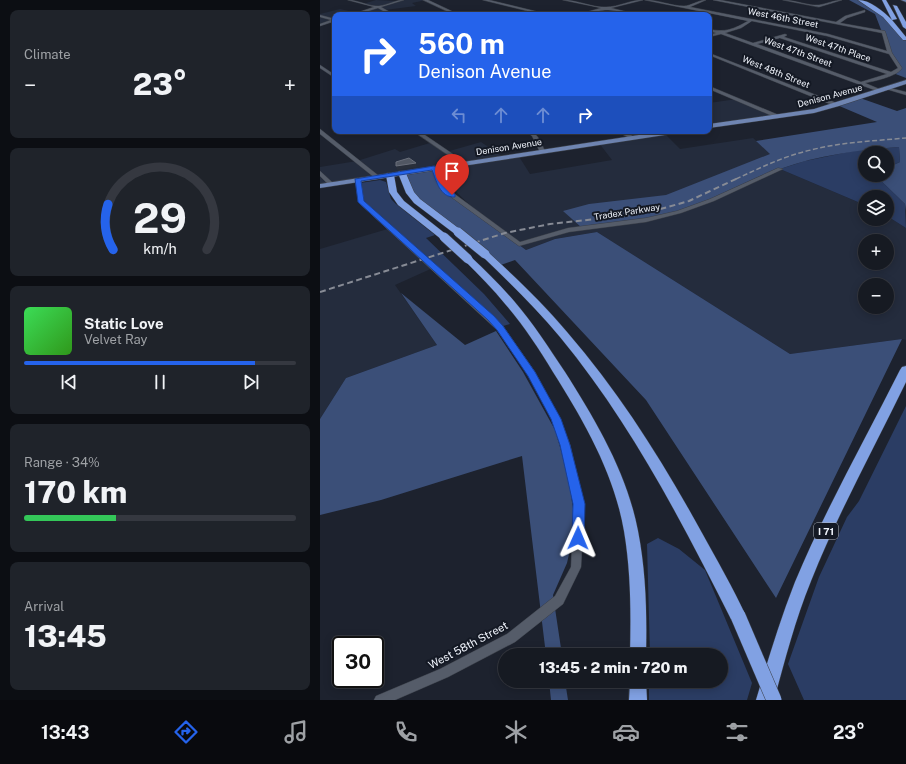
<!DOCTYPE html>
<meta charset="utf-8">
<style>
body{margin:0;font-family:"Public Sans",sans-serif;background:#1f232a;color:#f1f3f6;height:100vh;display:flex;flex-direction:column;font-size:15px;white-space:nowrap}
*{box-sizing:border-box;margin:0}
p{font-size:13px;color:#9ea1a5}
.icon{flex:none;width:22px;height:22px;fill:none;stroke:currentColor;stroke-width:2;stroke-linecap:round;stroke-linejoin:round}
.map{position:relative;flex:1;overflow:hidden}
.side{display:flex;flex-direction:column;gap:10px;padding:10px;background:#0c0e13;width:320px}
.side>*{flex:none}
.guide{position:absolute;left:12px;top:12px;width:380px;height:122px;border-radius:8px;box-shadow:0 2px 10px #0003,0 0 0 1px #353840;background:#2563eb;color:#fff;overflow:hidden}
.controls{position:absolute;left:538px;top:146px;display:grid;gap:8px}
.controls a{display:grid;place-items:center;width:36px;height:36px;border-radius:50%;background:#161a22;box-shadow:0 2px 10px #0003,0 0 0 1px #353840;font-size:20px}
.speed{position:absolute;left:12px;top:636px;display:flex;gap:8px;font-size:20px;font-weight:700;text-align:center}
.speed>*{display:grid;place-content:center;width:52px;height:52px;border-radius:50%;background:#161a22;box-shadow:0 2px 10px #0003,0 0 0 1px #353840;line-height:1}
.speed .limit{border:2px solid #111;border-radius:6px;background:#fff;color:#111}
.pin{position:absolute;display:grid;place-items:center;width:34px;height:34px;color:#fff;margin:-41px -17px;border-radius:50% 50% 50% 0;rotate:-45deg;box-shadow:0 0 4px #0007}
.pin .icon{rotate:45deg}
.me{position:absolute;width:44px;margin:-22px;rotate:1deg;stroke-linejoin:round;filter:drop-shadow(0 0 3px #0008)}
.turn{display:flex;align-items:center;gap:14px;height:84px;padding:0 20px;font-size:18px}
.turn .icon{width:52px;height:52px;stroke-width:2.5}
.turn b{display:block;font-size:28px;line-height:34px}
.lanes{display:flex;align-items:center;height:38px;padding:0 20px;background:#0003;justify-content:center;gap:20px;direction:ltr}
.lanes .off{opacity:.35}
.big{font-size:30px;font-weight:800;line-height:1.1}
.side .card{flex:1;display:flex;flex-direction:column;justify-content:center;gap:6px;min-width:0;padding:0 14px;border-radius:8px;background:#1f232a}
.side .dial{align-items:center;gap:0}
.dial svg{height:104px;overflow:visible;fill:none;stroke:#353840;stroke-width:7;stroke-linecap:round;text-anchor:middle}
.dial text{fill:#f1f3f6;stroke:none}
.song{display:flex;align-items:center;gap:12px}
.cover{width:48px;height:48px;border-radius:6px;background:linear-gradient(135deg,hsl(130 70% 55%),hsl(110 70% 35%))}
.played{height:4px;border-radius:2px;background:linear-gradient(90deg,#2563eb 85%,#353840 85%)}
.keys{display:flex;justify-content:space-around;direction:ltr}
.heat{display:flex;justify-content:space-between;align-items:center;font-size:22px;direction:ltr}
.charge{height:6px;border-radius:3px;background:linear-gradient(90deg,#34c759 34%,#353840 0)}
.trip{position:absolute;left:178px;top:648px;width:230px;height:40px;border-radius:20px;background:#161a22;box-shadow:0 2px 10px #0003,0 0 0 1px #353840;font-weight:800;line-height:40px;text-align:center}
.dock{display:flex;height:64px;justify-content:space-around;align-items:center;background:#090a0e;color:#9ea1a5}
.dock .icon{width:28px;height:28px}
.dock .on{color:#2563eb}
.dock b{font-size:18px;color:#f1f3f6}
main{display:flex;flex:1;min-height:0}
.map>svg:first-child{display:block}
.built{fill:#242c3d;fill-rule:evenodd}
.green{fill:#2b3d64}
.forest{fill:#3b4f78}
.lines{fill:none;stroke-linecap:round;stroke-linejoin:round}
.minor-casing{stroke:#3a3f48;stroke-width:1}
.major-casing{stroke:#3a3f48;stroke-width:1}
.highway-casing{stroke:#3a3f48;stroke-width:1}
.minor{fill:#555c69;fill-rule:evenodd}
.major{fill:#6f85b2;fill-rule:evenodd}
.highway{fill:#81a1e3;fill-rule:evenodd}
.rail-far1{stroke:#878b95;stroke-width:1.5;stroke-dasharray:5 2.5;stroke-linecap:butt}
.rail{stroke:#878b95;stroke-width:2;stroke-dasharray:6 3.5;stroke-linecap:butt}
.highway-bridge-far1-casing{stroke:#3a3f48;stroke-width:10;stroke-linecap:butt}
.highway-bridge-casing{stroke:#3a3f48;stroke-width:16;stroke-linecap:butt}
.highway-bridge-far1{stroke:#81a1e3;stroke-width:9}
.highway-bridge{stroke:#81a1e3;stroke-width:15}
.shaded-wall{fill:#292f3b}
.building{fill:#515763;stroke:#6a6f7b}
.route{fill:#2563eb;stroke:#184099}
.labels{text-anchor:middle;stroke-width:4;stroke-linejoin:round;paint-order:stroke}
.far-street-label{font-size:9px;fill:#eff3fb;stroke:#141924}
.shield{fill:#141924;stroke:#adb2ba;stroke-width:1}
.shield-label{font-size:10px;font-weight:bold;fill:#eff3fb}
.street-label{font-size:11px;fill:#eff3fb;stroke:#141924}
</style>
<main>
<section class="side">
<div class="card"><p>Climate</p>
<div class="heat"><a>−</a><b class="big">23°</b><a>+</a></div>
</div>
<div class="card dial"><svg viewBox="0 0 100 80">
<path d="M14 69A42 42 0 1 1 86 69"/>
<path d="M14 69A42 42 0 0 1 10 34" stroke="#2563eb"/>
<text x="50" y="56" font-size="32" font-weight="700">29</text>
<text x="50" y="72" font-size="11">km/h</text>
</svg></div>
<div class="card">
<div class="song"><i class="cover"></i><div><b>Static Love</b><p>Velvet Ray</p></div></div>
<div class="played"></div>
<div class="keys"><svg class="icon" aria-label="previous" viewBox="0 0 24 24"><path d="M18 5L8 12l10 7zM5 5v14"/></svg><svg class="icon" aria-label="pause" viewBox="0 0 24 24"><path d="M8 5v14M16 5v14"/></svg><svg class="icon" aria-label="next" viewBox="0 0 24 24"><path d="M6 5l10 7-10 7zM19 5v14"/></svg></div>
</div>
<div class="card"><p>Range · 34%</p><b class="big">170 km</b><div class="charge"></div></div>
<div class="card"><p>Arrival</p><b class="big">13:45</b></div>
</section>
<div class="map">
<svg width="586" height="700" viewBox="0 0 586 700">
<rect width="100%" height="100%" fill="#1d222e"/>
<path class="built" d="M56 0 77 1 82 0H106L92 3 96 6 65 10 68 13 56 15H15V20L0 25V18L3 17 0 16V14L20 9 38 13 57 8 43 4Z
M417 99 459 117 389 126V103Z
M344 133 360 149 433 138 451 154 460 169 545 205V219H567V216L586 228V340L582 339 470 354 277 232 235 239 206 250 161 216 124 180 114 168 0 186V167L37 161 75 149 80 152 113 142 126 152 161 142 183 157 198 155 210 174 292 160 279 143ZM545 241H567V263H545ZM545 285H567V307H545Z
M71 228 115 267 75 285 117 345 26 378 0 419V249Z"/>
<path class="green" d="M579 147 580 162 567 168V153H545V175H555L585 204 586 228 567 216V197H545V205L460 169 485 161 533 151Z
M60 180 66 182 71 199 76 204 115 235 106 238 164 294 190 324 183 326 42 200 40 183Z
M586 406V700H484L468 664 499 577 527 517 539 501Z
M338 538 359 549 385 570 432 683 427 700H329V681H401V655H330L327 544Z"/>
<path class="forest" d="M529 0H540L553 7 574 24 586 40V78L573 73 579 70 570 53 555 14Z
M540 98 577 111 586 108V211L585 204 555 175H567V168L580 162 579 147C539 150 498 155 460 169 432 179 406 197 377 206 339 218 300 223 261 227L243 211 269 204 346 195 450 154 436 141 557 122 517 105Z
M115 168 122 188 206 250 235 239 277 232 470 354 582 339 456 598 326 400 195 260 178 266 97 201 82 173Z
M81 293 145 345 176 331 203 372 235 430 248 474 254 516 252 541 247 563 233 595 242 655H226L202 456 61 500 0 515V419L26 378 117 345Z
M229 681H245L248 700H231Z"/>
<g class="lines">
<g class="minor-casing">
<path id="minor" d="M28 0C38 0 50 7 59 6 68 5 75 0 84 0L61 7 75 15H70L58 8 36 15H30L54 7Z
M103 0H108L140 15H135Z
M163 0H169L231 15H224Z
M243 0C257 0 274 8 286 7 299 7 310 0 323 0L291 8 320 15C308 15 295 9 285 10 275 11 266 15 256 15L281 8Z
M325 0C339 0 351 6 364 6 371 6 378 0 386 0L370 7 508 34 567 51 562 33 393 0H400L516 22 525 16 545 10V12L527 18 520 23 565 31 572 53 582 68C578 76 555 81 545 83L564 91 560 92 401 34 389 37V35L396 33 389 31V29C405 33 414 29 428 21ZM432 21 507 36 569 54 578 68 571 72 464 37 467 35 465 34 433 43 405 33 421 28ZM460 38 567 74 541 82 437 44Z
M463 0C475 0 488 6 499 5 507 4 514 0 522 0L499 7Z
M0 15 15 19V21L0 26V24L11 20 0 17Z
M389 53 519 104V105L515 106 389 55Z
M0 65 15 75V78L0 68Z
M389 86 461 116V117L457 118 389 89Z
M566 87 586 92V95L566 89Z
M0 129 59 176V178H55L0 134Z
M93 131H99L146 163 141 164Z
M205 131C218 131 220 141 225 151L224 152H220L212 136Z
M297 131H304L316 138 311 139Z
M115 166 118 168 125 187 200 242 248 228 326 218 357 211 390 199 458 168 463 169 394 201 361 213 326 222 249 232 199 246 120 189 112 168Z
M0 171 13 183V185H9L0 176Z
M38 178 41 180 44 201 183 326 215 372 240 419 250 445 264 504 261 567 243 604 195 642 128 677 75 700H54L56 696 120 669 187 634 235 596 251 567 254 504 240 445 232 419 208 375 177 330 39 203 35 180Z"/>
</g>
<g class="major-casing">
<path id="major" d="M581 0H586V2Z
M586 80V84L519 106 494 113 389 128V124L494 109Z
M345 131H361L358 133 0 188V184Z"/>
</g>
<g class="highway-casing">
<path id="highway" d="M538 0C550 0 563 11 572 20L562 0H566L577 19 572 20 586 37V40H583L563 17Z
M573 5 577 6 586 22V29L583 27Z
M79 171H85L94 192 100 199 141 230 142 232 141 234H135L94 203 86 193 78 173Z
M67 173H70L74 175 77 192 84 201 127 235 128 237 127 239H121L78 205 69 192 66 175Z
M165 251 168 252C196 278 223 303 247 332 300 393 343 462 382 533 397 560 413 588 426 616L424 621 418 623 412 621C362 522 311 423 240 337 216 308 189 282 162 256L160 254Z
M148 256 151 257C166 271 180 285 194 301 213 323 229 348 245 372 276 421 307 473 318 531 326 572 327 614 326 655H310C311 614 311 572 304 531 294 473 264 421 233 372 219 349 204 326 186 305 173 289 159 275 145 261L143 259 145 257Z
M586 366V382C554 448 518 513 491 581 475 620 465 660 454 700H436C448 660 460 620 475 582 505 510 545 440 580 370L582 367Z
M310 681H326L327 700H309Z"/>
</g>
<use href="#minor" class="minor"/>
<use href="#major" class="major"/>
<use href="#highway" class="highway"/>
<path class="rail-far1" d="M416 179C440 168 464 156 491 150 522 142 554 141 586 138"/>
<path class="rail" d="M0 292 185 233 230 224 312 215 337 210 369 201 418 178"/>
<g class="highway-bridge-far1-casing">
<path id="highway-bridge-far1" d="M138 232 165 254
M124 237 148 259"/>
</g>
<g class="highway-bridge-casing">
<path id="highway-bridge" d="M418 616 454 700"/>
</g>
<use href="#highway-bridge-far1" class="highway-bridge-far1"/>
<use href="#highway-bridge" class="highway-bridge"/>
</g>
<path class="shaded-wall" d="M96 163 97 167 77 170 76 166Z"/>
<path class="building" d="M89 158 96 163 76 166V162Z"/>
<path class="route" d="M114 166 118 168 125 187 135 194V197C120 198 116 180 112 170L41 181 44 201 174 316 183 326 215 372 241 419 250 445 265 504 264 538 263 541 258 543 254 541 252 538 253 504 240 445 231 419 208 376 177 330 168 320 38 202 35 179Z"/>
<g class="labels">
<g class="far-street-label">
<text transform="translate(463 18) rotate(11)" y="3">West 46th Street</text>
<text transform="translate(518 48) rotate(19)" y="3">West 47th Place</text>
<text transform="translate(478 52) rotate(20)" y="3">West 47th Street</text>
<text transform="translate(456 72) rotate(22)" y="3">West 48th Street</text>
<text transform="translate(510 96) rotate(-15)" y="3">Denison Avenue</text>
<text transform="translate(189 147) rotate(-9)" y="3">Denison Avenue</text>
<text transform="translate(307 212) rotate(-9)" y="3">Tradex Parkway</text>
</g>
<rect class="shield" x="494" y="523" width="24" height="16" rx="3"/>
<g class="shield-label">
<text x="506" y="535">I 71</text>
</g>
<g class="street-label">
<text transform="translate(148 645) rotate(-28)" y="4">West 58th Street</text>
</g>
</g>
</svg>
<div class="controls">
<a><svg class="icon" aria-label="search" viewBox="0 0 24 24"><circle cx="10" cy="10" r="6"/><path d="M15 15l6 6"/></svg></a>
<a><svg class="icon" aria-label="layers" viewBox="0 0 24 24"><path d="M12 4l9 5-9 5-9-5zM3 14l9 5 9-5"/></svg></a>
<a>+</a>
<a>−</a>
</div>
<div class="speed"><div class="limit">30</div></div>
<div class="pin" style="left:132px;top:195px;background:#d93025"><svg class="icon" aria-label="arrive" viewBox="0 0 24 24"><path d="M6 21V4h12l-3 4 3 4H6"/></svg></div>
<svg class="me" style="left:258px;top:538px" viewBox="-20 -20 40 40"><path d="M0-17L14 15 0 8-14 15z" fill="#2563eb" stroke="#fff" stroke-width="4"/></svg>
<div class="trip">13:45 · 2 min · 720 m</div>
<div class="guide">
<div class="turn"><svg class="icon" aria-label="right" viewBox="0 0 24 24"><path d="M7 20v-9h11M14 6l5 5-5 5"/></svg><div><b>560 m</b>Denison Avenue</div></div>
<div class="lanes"><svg class="icon off" aria-label="left" viewBox="0 0 24 24"><path d="M17 20v-9H6M10 6l-5 5 5 5"/></svg><svg class="icon off" aria-label="ahead" viewBox="0 0 24 24"><path d="M12 20V5M6 11l6-6 6 6"/></svg><svg class="icon off" aria-label="ahead" viewBox="0 0 24 24"><path d="M12 20V5M6 11l6-6 6 6"/></svg><svg class="icon" aria-label="right" viewBox="0 0 24 24"><path d="M7 20v-9h11M14 6l5 5-5 5"/></svg></div>
</div>
</div>
</main>
<nav class="dock">
<b>13:43</b>
<svg class="icon on" aria-label="directions" viewBox="0 0 24 24"><path d="M12 3l9 9-9 9-9-9zM9 14v-3h6M13 9l2 2-2 2"/></svg>
<svg class="icon" aria-label="music" viewBox="0 0 24 24"><path d="M9 18V5l10-2v13"/><circle cx="6" cy="18" r="3"/><circle cx="16" cy="16" r="3"/></svg>
<svg class="icon" aria-label="phone" viewBox="0 0 24 24"><path d="M5 4h4l2 5-3 2q2 4 5 5l2-3 5 2v4C11 20 4 13 5 4z"/></svg>
<svg class="icon" aria-label="climate" viewBox="0 0 24 24"><path d="M12 3v18M4 7l16 10M4 17L20 7"/></svg>
<svg class="icon" aria-label="car" viewBox="0 0 24 24"><path d="M5 17H2v-5l4-1 3-4h7l3 4 3 1v5h-3M9 17h6M6 11h13"/><circle cx="7" cy="17" r="2"/><circle cx="17" cy="17" r="2"/></svg>
<svg class="icon" aria-label="filters" viewBox="0 0 24 24"><path d="M4 7h16M4 17h16"/><circle cx="9" cy="7" r="2"/><circle cx="15" cy="17" r="2"/></svg>
<b>23°</b>
</nav>
